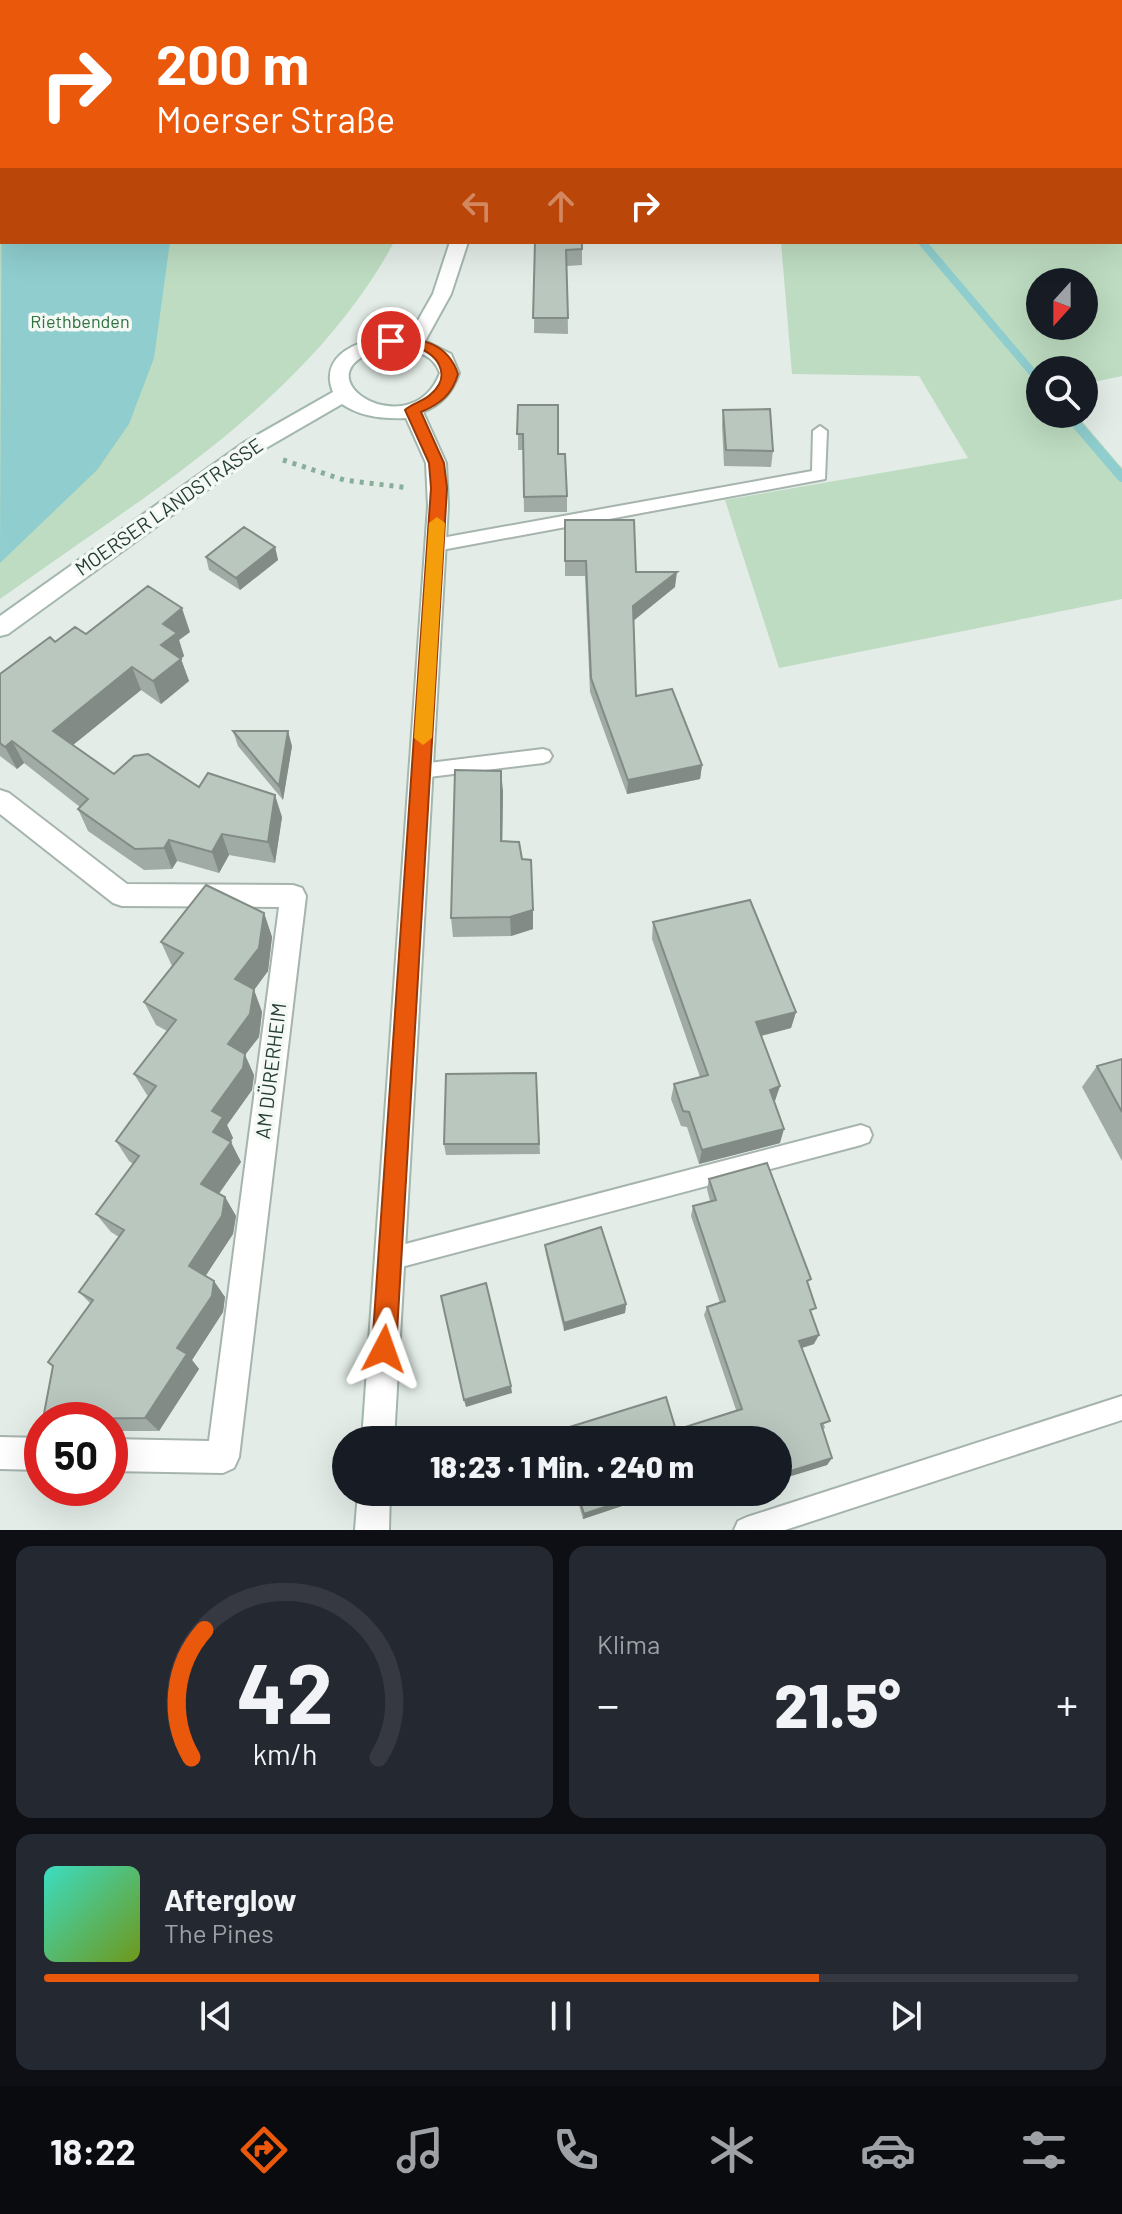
<!DOCTYPE html>
<html lang="de">
<meta charset="utf-8">
<style>
body{margin:0;font-family:Barlow,sans-serif;background:#242831;color:#f1f3f6;height:100vh;display:flex;flex-direction:column;font-size:30px;white-space:nowrap}
*{box-sizing:border-box;margin:0}
p{font-size:26px;color:#9ea1a6}
.icon{flex:none;width:44px;height:44px;fill:none;stroke:currentColor;stroke-width:2;stroke-linecap:round;stroke-linejoin:round}
.map{position:relative;height:1530px;overflow:hidden}
.drawer{display:flex;flex-direction:column;gap:16px;padding:16px;background:#0d0f14;flex:1}
.drawer>*{flex:none}
.guide{position:absolute;left:0px;top:0px;width:1122px;height:244px;box-shadow:0 8px 32px #0002;background:#ea580c;color:#fff;overflow:hidden}
.needle{width:52px;rotate:201deg}
.buttons{position:absolute;left:1026px;top:268px;display:grid;gap:16px}
.buttons a{display:grid;place-items:center;width:72px;height:72px;border-radius:50%;background:#171b24;box-shadow:0 8px 32px #0002;font-size:40px}
.speed{position:absolute;left:24px;top:1402px;display:flex;gap:16px;font-size:40px;font-weight:700;text-align:center}
.speed>*{display:grid;place-content:center;width:104px;height:104px;border-radius:50%;background:#171b24;box-shadow:0 8px 32px #0002;line-height:1}
.speed .limit{border:12px solid #d22;background:#fff;color:#111}
.pin{position:absolute;display:grid;place-items:center;width:68px;height:68px;color:#fff;margin:-34px;border:4px solid #fff;border-radius:50%;box-shadow:0 2px 8px #0007}
.me{position:absolute;width:88px;margin:-44px;rotate:4deg;stroke-linejoin:round;filter:drop-shadow(0 0 6px #0008)}
.turn{display:flex;align-items:center;gap:28px;height:168px;padding:0 24px;font-size:36px}
.turn .icon{width:104px;height:104px;stroke-width:2.5}
.turn b{display:block;font-size:56px;line-height:68px}
.lanes{display:flex;align-items:center;height:76px;padding:0 24px;background:#0003;justify-content:center;gap:40px;direction:ltr}
.lanes .off{opacity:.35}
.big{font-size:60px;font-weight:800;line-height:1.1}
.drawer .widget{flex:1;display:flex;flex-direction:column;justify-content:center;gap:12px;min-width:0;padding:0 28px;border-radius:16px;background:#242831}
.drawer .dial{align-items:center;gap:0}
.dial svg{height:208px;overflow:visible;fill:none;stroke:#363941;stroke-width:7;stroke-linecap:round;text-anchor:middle}
.dial text{fill:#f1f3f6;stroke:none}
.song{display:flex;align-items:center;gap:24px}
.cover{width:96px;height:96px;border-radius:12px;background:linear-gradient(135deg,hsl(170 70% 55%),hsl(80 70% 35%))}
.played{height:8px;border-radius:4px;background:linear-gradient(90deg,#ea580c 75%,#363941 75%)}
.keys{display:flex;justify-content:space-around;direction:ltr}
.heat{display:flex;justify-content:space-between;align-items:center;font-size:44px;direction:ltr}
.drawer .tiles{flex:1;display:grid;gap:16px;grid-template-columns:1fr 1fr}
.widget:last-child{grid-column:span 2}
.trip{position:absolute;left:332px;top:1426px;width:460px;height:80px;border-radius:40px;background:#171b24;box-shadow:0 8px 32px #0002;font-weight:800;line-height:80px;text-align:center}
.dock{display:flex;height:128px;justify-content:space-around;align-items:center;background:#090b0e;color:#9ea1a6}
.dock .icon{width:56px;height:56px}
.dock .active{color:#ea580c}
.dock b{font-size:36px;color:#f1f3f6}
.map>svg:first-child{display:block}
.green{fill:#bddcc1;fill-rule:evenodd}
.water{fill:#8fcdce}
.lines{fill:none;stroke-linecap:round;stroke-linejoin:round}
.stream-far1{stroke:#8fcdce;stroke-width:8}
.stream{stroke:#8fcdce;stroke-width:10}
.service-casing{stroke:#a6b4ad;stroke-width:4}
.minor-casing{stroke:#a6b4ad;stroke-width:4}
.secondary-casing{stroke:#a2b7ad;stroke-width:4}
.path{stroke:#86ae9b;stroke-width:5;stroke-dasharray:4 6;stroke-linecap:butt}
.service{fill:#fff;fill-rule:evenodd}
.minor{fill:#fff;fill-rule:evenodd}
.secondary{fill:#fff;fill-rule:evenodd}
.wall{fill:#9faba4}
.shaded-wall{fill:#828b86}
.building{fill:#b9c7bf;stroke:#828b86;stroke-width:2}
.route{fill:#ea580c;stroke:#983908;stroke-width:2}
.slow{fill:#f59e0b}
.labels{text-anchor:middle;stroke-width:7;stroke-linejoin:round;paint-order:stroke}
.far-park-label{font-size:18px;fill:#307140;stroke:#f4f9f5}
.street-label{font-size:20px;fill:#243c32;stroke:#f4f9f5}
</style>
<div class="map">
<svg width="1122" height="1530" viewBox="0 0 1122 1530">
<rect width="100%" height="100%" fill="#e3ece7"/>
<path class="green" d="M0 0H171L2 2V242H394C309 400 142 497 0 599Z
M709 0H1122V376L1084 384V370H1040V414H1076L1122 468V599L779 668 725 500 968 458 919 376 792 374 781 242H1120V2ZM1084 282V326H1040V282Z"/>
<path class="water" d="M2 130V242H170L154 358 129 424 97 470 0 563Z"/>
<g class="lines">
<path class="stream-far1" d="M114 2 117 0
M922 242 1038 379"/>
<path class="stream" d="M1037 377 1040 381
M1068 414 1122 477"/>
<g class="service-casing">
<path id="service" d="M820 426 827 431 825 479 436 551 428 545 436 539 812 471 813 431Z
M543 749 549 751 552 756 549 761 543 763 421 778 415 776 412 771 415 766 421 764Z
M861 1125 869 1128 872 1135 869 1142 861 1145 390 1270 382 1267 379 1259 382 1251 390 1248Z
M1122 1396V1420L785 1530H734L738 1521 747 1517Z"/>
</g>
<g class="minor-casing">
<path id="minor" d="M0 790 9 793 127 884 293 885 302 888 306 896 239 1457 234 1468 223 1473 110 1471V1439L209 1441 279 907 122 906 113 903 0 814Z
M0 1437 42 1438V1470L0 1469Z"/>
</g>
<g class="secondary-casing">
<path id="secondary" d="M476 0H490V2H476Z
M450 242H468L451 294 425 341 451 354 459 373C452 393 442 404 423 412L446 463 448 506 394 1440H362L428 506 426 463 406 418C384 419 361 417 342 404L259 452 8 634 0 636V616L245 442 333 392C315 348 378 333 408 338L433 294ZM391 347C412 351 432 351 440 373 410 452 284 369 391 347Z
M358 1492H390L389 1530H355Z"/>
</g>
<path class="path" d="M283 460 344 480 409 488"/>
<use href="#service" class="service"/>
<use href="#minor" class="minor"/>
<use href="#secondary" class="secondary"/>
</g>
<path class="wall" d="M366 0H453V2H383V0Z
M535 242H582V265L567 266 568 334 534 333Z
M518 405 558 454 567 496V512H524L523 450H518Z
M723 410 773 451 771 467 724 466 722 425Z
M565 520 636 572 675 587 633 620 636 696 702 765 700 779 627 794 590 692 585 576H565Z
M275 547 278 560 240 590 209 570 206 557Z
M190 632 179 640 184 656 181 659 189 681 161 704 141 690 73 745 114 774 199 787 282 817 275 863 229 855 219 873 177 861 172 869 144 870 88 831 78 809 80 807 24 763 17 769 0 756V674L55 642 86 634Z
M233 731 292 746 283 800 238 746Z
M503 791 502 841 533 929 511 936 453 937 451 918Z
M264 913 272 937 268 971 254 990 262 1012 259 1037 245 1055 254 1075 252 1090 227 1125 233 1138 230 1142 241 1162 219 1194 225 1197 236 1216 233 1234 205 1276 225 1297 223 1312 192 1360 199 1369 159 1431H110V1420H45L43 1419 91 1304 79 1292 119 1237 111 1232 96 1214 133 1164 129 1161 116 1141 149 1097 147 1095 134 1074 167 1031 156 1025 144 1002 172 966 161 942Z
M653 922 796 1012 791 1028 761 1036 780 1086 774 1101 780 1143 699 1164 687 1127 681 1126 671 1099 674 1084 700 1077 652 939Z
M1122 1059V1161L1082 1087 1097 1066Z
M536 1073 540 1154 446 1155 444 1144Z
M709 1179 808 1285 814 1344 802 1348 825 1428 823 1429 832 1458 827 1465 778 1480V1440H560V1430H676L736 1410 704 1315 707 1307 720 1303 691 1216 693 1206 710 1201 707 1189Z
M545 1245 626 1304 625 1313 564 1331 546 1254Z
M575 1492H664L583 1519Z"/>
<path class="shaded-wall" d="M275 547 278 560 240 590 236 578Z
M677 572 675 587 632 622 633 606Z
M182 608 190 632 179 640 184 656 169 668 161 645 163 624Z
M181 659 189 681 161 704 153 681Z
M132 667 141 690 63 753 53 731Z
M288 731 292 746 283 800 279 786Z
M12 741 24 763 17 769 5 747Z
M702 765 700 779 627 794 628 780Z
M501 771 503 791 502 861 501 841Z
M275 795 282 817 275 863 268 842Z
M222 834 229 855 219 873 212 852Z
M169 840 177 861 172 869 164 848Z
M533 910V929L511 936 510 917Z
M264 913 272 937 268 971 254 990 262 1012 259 1037 245 1055 254 1075 252 1090 227 1125 233 1138 224 1152 213 1132 212 1111 228 1044 235 979Z
M796 1012 791 1028 752 1038 756 1022Z
M780 1086 775 1101 766 1105 770 1090Z
M784 1129 780 1143 699 1164 702 1150Z
M231 1142 241 1162 212 1203 201 1184Z
M225 1197 236 1216 233 1234 201 1283 189 1266Z
M214 1281 225 1297 223 1312 192 1360 199 1369 159 1431 145 1418 177 1348Z
M626 1304 625 1313 564 1331V1323Z
M819 1335 814 1344 795 1350 799 1341Z
M511 1386 512 1393 466 1407 464 1400Z
M832 1458 827 1465 778 1480V1475Z
M649 1492H664L583 1519 584 1514Z"/>
<path class="building" d="M546 0H647V2H545Z
M535 242H582V249L566 250 568 318H533Z
M518 405H558V454H565L567 496 524 497 523 434H517Z
M770 409 773 451 726 450 723 410Z
M565 520H634L636 572H677L633 606 636 696 672 689 702 765 628 780 591 678 586 561H565Z
M244 527 275 547 236 578 206 557Z
M148 586 182 608 163 624 177 633 161 645 181 659 153 681 132 667 53 731 114 774 134 756 148 754 199 787 208 773 275 795 268 842 222 834 212 852 169 840 164 848 135 849 78 809 88 799 12 741 5 747 0 743V674L50 637 55 642 75 627 86 634Z
M233 731H288L279 786Z
M455 770 501 771V841L519 842 522 859 531 860 533 910 510 917 451 918Z
M206 885 264 913 259 948 235 979 254 989 250 1014 228 1044 245 1054 243 1068 212 1111 223 1117 213 1132 231 1142 201 1184 225 1197 222 1216 189 1266 214 1281 212 1296 177 1348 187 1354 145 1418 43 1419 53 1366 48 1362 93 1300 79 1292 124 1230 96 1214 139 1156 116 1141 156 1086 134 1074 176 1020 144 1002 183 953 161 942Z
M750 900 796 1012 756 1022 780 1086 770 1090 784 1129 702 1150 689 1112 683 1111 674 1084 708 1075 653 922Z
M1122 1059V1112L1097 1066Z
M536 1073 539 1144H444L446 1074Z
M767 1163 811 1279 807 1281 816 1308 810 1310 819 1335 799 1341 830 1421 821 1424 832 1458 778 1475V1440H562L560 1430 666 1397 676 1430 742 1409 707 1307 725 1301 693 1206 716 1200 709 1179Z
M601 1227 626 1304 564 1323 545 1245Z
M486 1283 511 1386 464 1400 441 1296Z
M577 1492H649L584 1514Z"/>
<path class="route" d="M391 336C421 338 448 343 458 374 452 395 440 404 421 412L444 463 447 488 396 1349 392 1358 384 1361 375 1358 372 1349 431 488 429 463 405 410C412 403 423 402 431 394 453 375 437 351 411 346 403 345 395 346 386 344L384 341Z"/>
<path class="slow" d="M437 517 445 523 432 738 423 745 414 738 429 523Z"/>
<g class="labels">
<g class="far-park-label">
<text x="80" y="328">Riethbenden</text>
</g>
<g class="street-label">
<text transform="translate(169 507) rotate(-35)" y="7">MOERSER LANDSTRASSE</text>
<text transform="translate(271 1071) rotate(-83)" y="7">AM DÜRERHEIM</text>
</g>
</g>
</svg>
<div class="buttons">
<a><svg class="needle" viewBox="-14 -14 28 28"><path d="M0-13l5 13h-10z" fill="#e53935"/><path d="M0 13l5-13h-10z" fill="#9ea1a6"/></svg></a>
<a><svg class="icon" aria-label="search" viewBox="0 0 24 24"><circle cx="10" cy="10" r="6"/><path d="M15 15l6 6"/></svg></a>
</div>
<div class="speed"><div class="limit">50</div></div>
<div class="pin" style="left:391px;top:341px;background:#d93025"><svg class="icon" aria-label="arrive" viewBox="0 0 24 24"><path d="M6 21V4h12l-3 4 3 4H6"/></svg></div>
<svg class="me" style="left:384px;top:1349px" viewBox="-20 -20 40 40"><path d="M0-17L14 15 0 8-14 15z" fill="#ea580c" stroke="#fff" stroke-width="4"/></svg>
<div class="trip">18:23 · 1 Min. · 240 m</div>
<div class="guide">
<div class="turn"><svg class="icon" aria-label="right" viewBox="0 0 24 24"><path d="M7 20v-9h11M14 6l5 5-5 5"/></svg><div><b>200 m</b>Moerser Straße</div></div>
<div class="lanes"><svg class="icon off" aria-label="left" viewBox="0 0 24 24"><path d="M17 20v-9H6M10 6l-5 5 5 5"/></svg><svg class="icon off" aria-label="ahead" viewBox="0 0 24 24"><path d="M12 20V5M6 11l6-6 6 6"/></svg><svg class="icon" aria-label="right" viewBox="0 0 24 24"><path d="M7 20v-9h11M14 6l5 5-5 5"/></svg></div>
</div>
</div>
<section class="drawer">
<div class="tiles">
<div class="widget dial"><svg viewBox="0 0 100 80">
<path d="M14 69A42 42 0 1 1 86 69"/>
<path d="M14 69A42 42 0 0 1 19 20" stroke="#ea580c"/>
<text x="50" y="56" font-size="32" font-weight="700">42</text>
<text x="50" y="72" font-size="11">km/h</text>
</svg></div>
<div class="widget"><p>Klima</p>
<div class="heat"><a>−</a><b class="big">21.5°</b><a>+</a></div>
</div>
<div class="widget">
<div class="song"><i class="cover"></i><div><b>Afterglow</b><p>The Pines</p></div></div>
<div class="played"></div>
<div class="keys"><svg class="icon" aria-label="previous" viewBox="0 0 24 24"><path d="M18 5L8 12l10 7zM5 5v14"/></svg><svg class="icon" aria-label="pause" viewBox="0 0 24 24"><path d="M8 5v14M16 5v14"/></svg><svg class="icon" aria-label="next" viewBox="0 0 24 24"><path d="M6 5l10 7-10 7zM19 5v14"/></svg></div>
</div>
</div>
</section>
<nav class="dock">
<b>18:22</b>
<svg class="icon active" aria-label="directions" viewBox="0 0 24 24"><path d="M12 3l9 9-9 9-9-9zM9 14v-3h6M13 9l2 2-2 2"/></svg>
<svg class="icon" aria-label="music" viewBox="0 0 24 24"><path d="M9 18V5l10-2v13"/><circle cx="6" cy="18" r="3"/><circle cx="16" cy="16" r="3"/></svg>
<svg class="icon" aria-label="phone" viewBox="0 0 24 24"><path d="M5 4h4l2 5-3 2q2 4 5 5l2-3 5 2v4C11 20 4 13 5 4z"/></svg>
<svg class="icon" aria-label="climate" viewBox="0 0 24 24"><path d="M12 3v18M4 7l16 10M4 17L20 7"/></svg>
<svg class="icon" aria-label="car" viewBox="0 0 24 24"><path d="M5 17H2v-5l4-1 3-4h7l3 4 3 1v5h-3M9 17h6M6 11h13"/><circle cx="7" cy="17" r="2"/><circle cx="17" cy="17" r="2"/></svg>
<svg class="icon" aria-label="filters" viewBox="0 0 24 24"><path d="M4 7h16M4 17h16"/><circle cx="9" cy="7" r="2"/><circle cx="15" cy="17" r="2"/></svg>
</nav>
